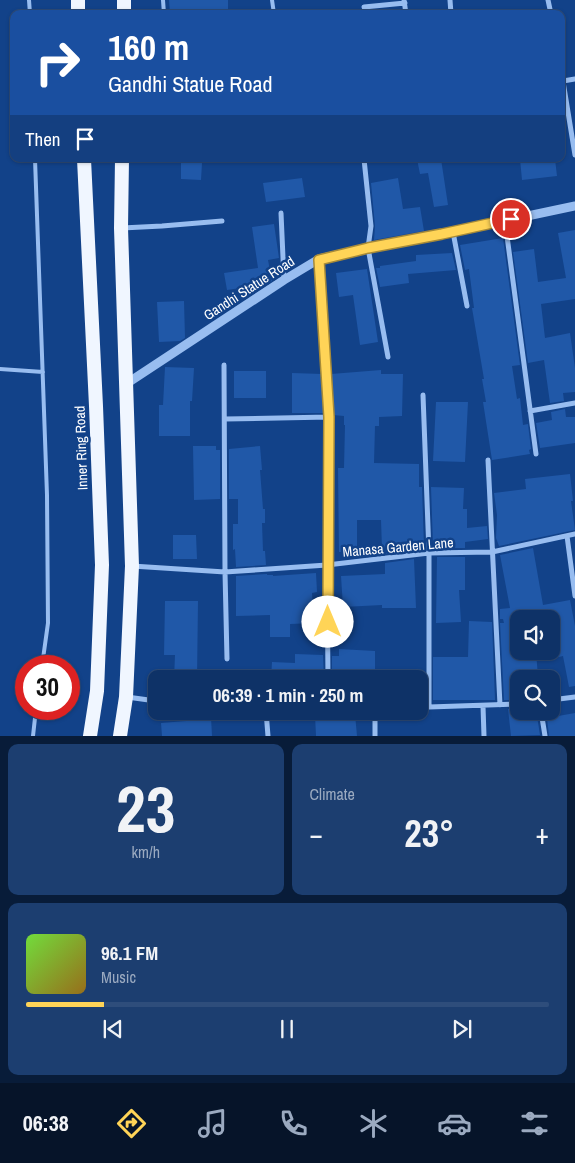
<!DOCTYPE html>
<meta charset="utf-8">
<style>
body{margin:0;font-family:"Archivo Narrow",sans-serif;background:#1c3e70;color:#f1f3f6;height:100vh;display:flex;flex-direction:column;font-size:19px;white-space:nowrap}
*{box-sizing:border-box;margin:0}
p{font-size:16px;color:#9baac0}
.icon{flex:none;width:28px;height:28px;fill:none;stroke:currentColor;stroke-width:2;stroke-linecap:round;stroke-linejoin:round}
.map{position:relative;height:736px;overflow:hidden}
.sheet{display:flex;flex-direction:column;gap:8px;padding:8px;background:#081c39;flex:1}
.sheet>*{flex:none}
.guide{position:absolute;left:10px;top:10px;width:555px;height:152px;border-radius:10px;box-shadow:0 1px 4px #0004,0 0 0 1px #2e4d7b;background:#1a4fa0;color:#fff;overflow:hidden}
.controls{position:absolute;left:510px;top:610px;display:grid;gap:10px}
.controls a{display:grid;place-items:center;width:50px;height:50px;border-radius:10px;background:#0e3267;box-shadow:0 1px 4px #0004,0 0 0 1px #2e4d7b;font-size:25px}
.speed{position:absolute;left:15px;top:655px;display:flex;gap:10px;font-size:25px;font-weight:700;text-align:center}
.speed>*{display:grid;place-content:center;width:65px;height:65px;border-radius:50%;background:#0e3267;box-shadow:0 1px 4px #0004,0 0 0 1px #2e4d7b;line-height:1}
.speed .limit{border:8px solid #d22;background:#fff;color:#111}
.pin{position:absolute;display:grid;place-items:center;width:42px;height:42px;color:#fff;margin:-21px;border:2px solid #fff;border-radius:50%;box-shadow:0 1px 5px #0007}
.me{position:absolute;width:55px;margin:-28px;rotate:0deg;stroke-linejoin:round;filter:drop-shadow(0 0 4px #0008)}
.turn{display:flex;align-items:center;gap:18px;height:105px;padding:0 15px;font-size:22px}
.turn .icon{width:65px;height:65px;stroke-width:2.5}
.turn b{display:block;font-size:35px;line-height:42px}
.then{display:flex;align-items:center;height:48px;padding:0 15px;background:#0003;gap:10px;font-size:19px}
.big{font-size:38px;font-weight:700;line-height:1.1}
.sheet .tile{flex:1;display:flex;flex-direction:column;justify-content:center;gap:8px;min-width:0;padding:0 18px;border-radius:10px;background:#1c3e70}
.sheet .dial{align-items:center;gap:0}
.dial b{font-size:65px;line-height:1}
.song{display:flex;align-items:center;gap:15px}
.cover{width:60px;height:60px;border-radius:8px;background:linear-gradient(135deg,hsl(100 70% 55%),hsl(40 70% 35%))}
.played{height:5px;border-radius:2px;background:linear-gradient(90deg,#ffd457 15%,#2e4d7b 15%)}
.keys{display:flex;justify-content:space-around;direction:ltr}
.heat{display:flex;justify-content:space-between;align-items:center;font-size:28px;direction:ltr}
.sheet .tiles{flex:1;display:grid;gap:8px;grid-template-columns:1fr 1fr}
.tile:last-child{grid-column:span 2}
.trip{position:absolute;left:148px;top:670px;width:280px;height:50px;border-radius:10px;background:#0e3267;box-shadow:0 1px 4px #0004,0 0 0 1px #2e4d7b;font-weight:700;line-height:50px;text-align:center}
.menu{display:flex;height:80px;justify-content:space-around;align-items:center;background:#061429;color:#9baac0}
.menu .icon{width:35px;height:35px}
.menu .active{color:#ffd457}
.menu b{font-size:22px;color:#f1f3f6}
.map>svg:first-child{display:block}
.building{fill:#2058a8}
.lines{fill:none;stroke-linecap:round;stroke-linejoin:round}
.service{stroke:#98bdf0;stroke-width:4}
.minor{stroke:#98bdf0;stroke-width:5}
.tertiary{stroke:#98bdf0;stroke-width:9}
.trunk{stroke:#f0f6ff;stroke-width:14}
.route-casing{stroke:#a68a39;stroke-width:12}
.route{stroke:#ffd457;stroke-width:9}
.labels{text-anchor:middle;stroke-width:5;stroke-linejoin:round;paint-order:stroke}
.street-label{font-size:14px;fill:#fff;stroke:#124289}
</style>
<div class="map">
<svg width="575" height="736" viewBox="0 0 575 736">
<rect width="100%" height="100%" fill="#124289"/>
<path class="building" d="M169 0H228V14H170Z
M417 159H441L448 205 434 207 428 173 420 174Z
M520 159H555L557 176 522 180Z
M181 162 202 163 201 180 181 179Z
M302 178 305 197 266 202 263 183Z
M398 178 403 209 420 207 424 231 374 240 375 226 371 183Z
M274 224 279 258 268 260 272 281 267 284 227 290 224 273 258 268 252 227Z
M575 230V299L541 304 545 338 570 333 575 368V392L563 393 564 401 550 403 544 360 528 363 513 252 534 249 538 282 566 278 558 233Z
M503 238 520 365 512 366 517 399 520 398 523 425 528 424 531 449 529 450 530 454 492 460 483 402H486L482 379H484L472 308H474L469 269 465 270 460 245Z
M452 253 456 270 408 274 409 283 380 287 376 268H380V266L416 261V255Z
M367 269 378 342 360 345 353 295 339 297 336 273Z
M184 301 185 338 180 341 159 342 157 302Z
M165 367 194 368 192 401H190V436H159V405H163Z
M381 370V374H403L402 416 379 417V426H375L374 463 419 464V487H422L424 546 414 547V550L385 554V549H382L381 520H357V551L339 552 338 468H344L345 425H344V416L333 415 331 374Z
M234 371H266V398H234Z
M292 373 322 374 324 413H292Z
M436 402H468L465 462 433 461Z
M565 409 566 417H575V443L540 448 536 423 552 420 551 412Z
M193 446H216V450H220V499L194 500Z
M260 446 262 470H260L263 509H265V523H262L263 551H265L266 565 236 567 235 549 233 550V524H238V499H229V449Z
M570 474 573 501H571L575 530 499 546 496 538 497 515 494 493 526 489 525 479Z
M431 487 464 488 463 509H467V528L487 526 488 539 465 542V548H437V546H433Z
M173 535H196L197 559H173Z
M533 548 543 605 570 600 575 626V686L569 687 563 656 551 659V619H519V651H536L538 677 519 678V700H504L500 623H504L503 619H500V609L510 608 500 555Z
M437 557H465V590H459L461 622 436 623Z
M414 559 416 608H382V605L343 607 341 576 385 574V563Z
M316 573 317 592 312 593 314 623 290 624V637H270V615L236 616V576L267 574V575H273V576Z
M165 601H198L197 679H174L175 655H164Z
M469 621 492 622 495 700H433V657H468Z
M339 649 375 651V679H332V656H339Z
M295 654 323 655 324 679H271L272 662 295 663Z
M419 687 425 688V700H419Z
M519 708V718L537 716 540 735 511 736 508 709Z
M337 713V716L355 714 357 736H316L315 715Z
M575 713V736H549L547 718Z
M211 717 212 736H162L161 723 186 721V719Z"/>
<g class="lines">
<path class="service" d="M29 0 30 14
M163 0 164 14
M272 0 274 14
M35 159 47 495 48 623 42 666
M0 369 43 372
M33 736 36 709"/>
<path class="minor" d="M404 0 406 14
M450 0 451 14
M548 0 551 14
M364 7 405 3
M561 69 575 155
M563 81 575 79
M364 159 371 226 368 248 388 357
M281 213 284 280
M505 221 536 454
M122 228 162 226 222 221
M453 232 467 306
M319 259 329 417 327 565 328 679
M224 365 225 572 227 659
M423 395 429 553V707L519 704
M530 411 575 403
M225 419 329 417
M488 460 500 705
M567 536 575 596
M132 566 225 572 327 565 429 553 492 552 575 534
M127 697 156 701
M551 700 575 697
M483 706 484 736
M419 708 429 707
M266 711 268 736
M365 711 375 713 393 711
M541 711 545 736
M375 713V736"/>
<path class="tertiary" d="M126 384 284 280 319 259 368 248 442 234 575 206"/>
<path class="trunk" d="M78 0V14
M124 0V14
M84 159 96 406 102 565 97 691 90 736
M120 736 126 697 132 566 121 228 122 159"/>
</g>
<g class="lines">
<g class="route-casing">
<path id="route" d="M328 622 329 417 319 260 368 248 442 234 511 219"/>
</g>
<use href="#route" class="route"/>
</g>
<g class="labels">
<g class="street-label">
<text transform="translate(249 288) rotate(-33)" y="5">Gandhi Statue Road</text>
<text transform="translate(81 448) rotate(-92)" y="5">Inner Ring Road</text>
<text transform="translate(398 547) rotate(-5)" y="5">Manasa Garden Lane</text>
</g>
</g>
</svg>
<div class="controls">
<a><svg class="icon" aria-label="sound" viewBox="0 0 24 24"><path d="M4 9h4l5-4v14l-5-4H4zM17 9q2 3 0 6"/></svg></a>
<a><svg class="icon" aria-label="search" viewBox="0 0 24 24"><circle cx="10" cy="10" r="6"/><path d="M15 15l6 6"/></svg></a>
</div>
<div class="speed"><div class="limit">30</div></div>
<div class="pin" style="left:511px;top:219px;background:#d93025"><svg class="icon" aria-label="arrive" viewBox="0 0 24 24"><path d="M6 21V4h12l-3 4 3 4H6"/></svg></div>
<svg class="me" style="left:328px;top:622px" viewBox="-20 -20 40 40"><circle r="19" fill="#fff"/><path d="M0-13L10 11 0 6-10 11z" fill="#ffd457"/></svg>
<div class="trip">06:39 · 1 min · 250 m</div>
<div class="guide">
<div class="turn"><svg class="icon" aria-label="right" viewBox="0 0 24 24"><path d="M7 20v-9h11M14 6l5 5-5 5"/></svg><div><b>160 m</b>Gandhi Statue Road</div></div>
<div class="then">Then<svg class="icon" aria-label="arrive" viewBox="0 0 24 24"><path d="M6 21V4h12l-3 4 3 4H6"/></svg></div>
</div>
</div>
<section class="sheet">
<div class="tiles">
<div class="tile dial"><b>23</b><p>km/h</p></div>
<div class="tile"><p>Climate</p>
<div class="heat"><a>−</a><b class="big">23°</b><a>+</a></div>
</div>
<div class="tile">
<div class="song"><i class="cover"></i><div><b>96.1 FM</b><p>Music</p></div></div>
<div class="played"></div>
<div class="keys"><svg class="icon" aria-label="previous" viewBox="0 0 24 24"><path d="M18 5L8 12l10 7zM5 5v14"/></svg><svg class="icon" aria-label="pause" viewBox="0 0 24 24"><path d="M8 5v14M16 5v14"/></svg><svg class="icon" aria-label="next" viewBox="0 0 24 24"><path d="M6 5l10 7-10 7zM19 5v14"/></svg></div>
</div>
</div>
</section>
<nav class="menu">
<b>06:38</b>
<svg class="icon active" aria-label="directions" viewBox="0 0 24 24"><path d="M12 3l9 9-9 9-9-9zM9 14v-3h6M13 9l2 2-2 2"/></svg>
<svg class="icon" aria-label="music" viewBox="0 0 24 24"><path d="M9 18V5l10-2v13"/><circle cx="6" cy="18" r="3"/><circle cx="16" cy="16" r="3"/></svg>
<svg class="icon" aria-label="phone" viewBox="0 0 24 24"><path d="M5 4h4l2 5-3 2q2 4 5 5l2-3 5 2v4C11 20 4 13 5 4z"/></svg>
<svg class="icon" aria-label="climate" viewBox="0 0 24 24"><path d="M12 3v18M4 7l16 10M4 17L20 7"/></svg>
<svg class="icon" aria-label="car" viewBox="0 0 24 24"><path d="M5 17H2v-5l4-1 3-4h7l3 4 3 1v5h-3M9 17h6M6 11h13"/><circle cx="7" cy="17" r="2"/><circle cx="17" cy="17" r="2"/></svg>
<svg class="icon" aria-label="filters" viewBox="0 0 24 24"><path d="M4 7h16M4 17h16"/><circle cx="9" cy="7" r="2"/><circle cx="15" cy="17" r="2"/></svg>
</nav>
